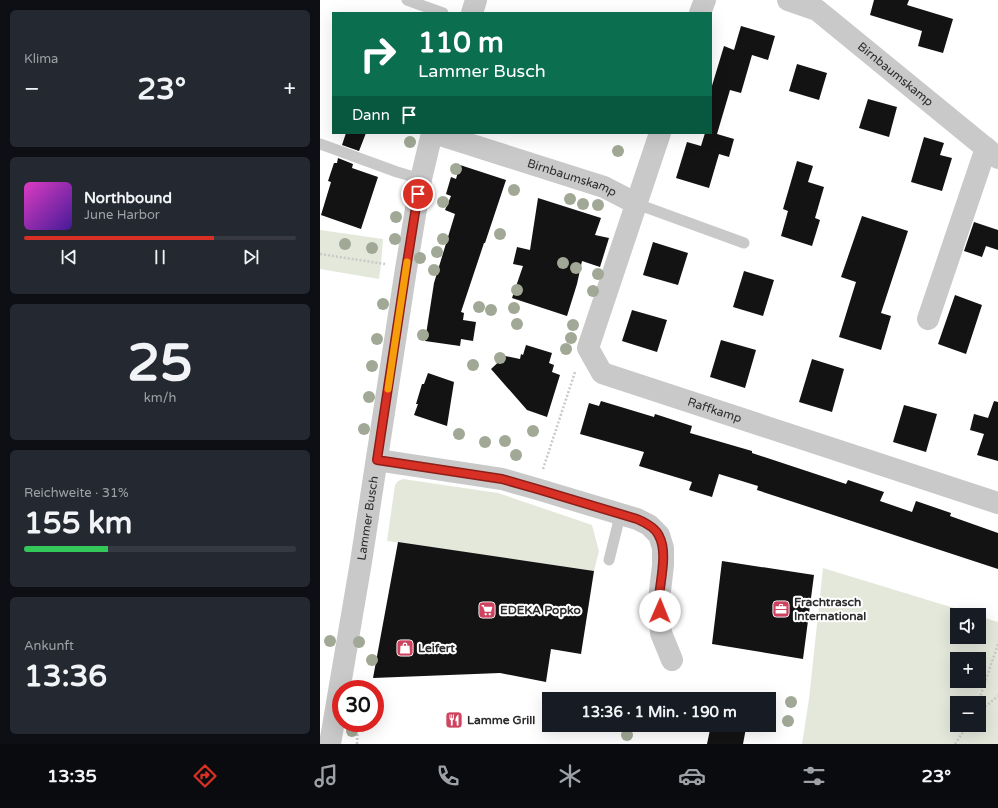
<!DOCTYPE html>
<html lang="de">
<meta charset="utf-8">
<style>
body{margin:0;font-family:"Varela Round",sans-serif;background:#242831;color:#f1f3f6;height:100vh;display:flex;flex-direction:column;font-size:15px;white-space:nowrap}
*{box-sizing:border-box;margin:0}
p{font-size:13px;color:#9ea1a6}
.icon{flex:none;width:22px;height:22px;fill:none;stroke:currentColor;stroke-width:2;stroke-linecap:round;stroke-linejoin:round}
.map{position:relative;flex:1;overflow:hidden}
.sheet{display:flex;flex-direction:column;gap:10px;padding:10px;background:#0d0f14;width:320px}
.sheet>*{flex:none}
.guide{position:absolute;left:12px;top:12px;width:380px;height:122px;border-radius:0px;box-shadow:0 4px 16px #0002;background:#0b6e4f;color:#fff;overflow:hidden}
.tools{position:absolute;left:630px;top:608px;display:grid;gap:8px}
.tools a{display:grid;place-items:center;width:36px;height:36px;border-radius:0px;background:#171b24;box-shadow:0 4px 16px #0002;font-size:20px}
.speed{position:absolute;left:12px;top:680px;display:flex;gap:8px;font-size:20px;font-weight:700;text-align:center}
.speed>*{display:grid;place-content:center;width:52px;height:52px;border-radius:50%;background:#171b24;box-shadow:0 4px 16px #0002;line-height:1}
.speed .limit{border:6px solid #d22;background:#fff;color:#111}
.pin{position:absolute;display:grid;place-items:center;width:34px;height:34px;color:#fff;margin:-17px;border:2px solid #fff;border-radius:50%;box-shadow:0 1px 4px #0007}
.me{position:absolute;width:44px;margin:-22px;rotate:1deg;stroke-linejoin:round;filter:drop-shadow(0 0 3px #0008)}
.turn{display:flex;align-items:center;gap:14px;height:84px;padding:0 20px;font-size:18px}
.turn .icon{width:52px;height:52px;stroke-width:2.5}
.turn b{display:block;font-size:28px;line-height:34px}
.then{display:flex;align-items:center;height:38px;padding:0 20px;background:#0003;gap:8px;font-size:15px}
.big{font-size:30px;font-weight:700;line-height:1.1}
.sheet .widget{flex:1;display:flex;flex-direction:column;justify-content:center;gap:6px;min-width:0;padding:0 14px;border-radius:6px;background:#242831}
.sheet .dial{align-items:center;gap:0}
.dial b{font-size:52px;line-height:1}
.song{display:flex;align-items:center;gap:12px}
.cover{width:48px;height:48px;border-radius:6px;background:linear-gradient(135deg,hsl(310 70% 55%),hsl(260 70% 35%))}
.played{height:4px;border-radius:2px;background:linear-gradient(90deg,#d93025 70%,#363941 70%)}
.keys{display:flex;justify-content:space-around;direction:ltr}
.heat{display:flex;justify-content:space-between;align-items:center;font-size:22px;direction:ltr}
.charge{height:6px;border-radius:3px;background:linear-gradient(90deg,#34c759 31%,#363941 0)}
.trip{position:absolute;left:222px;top:692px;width:234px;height:40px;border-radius:0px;background:#171b24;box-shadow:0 4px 16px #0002;font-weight:700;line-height:40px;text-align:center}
.tabs{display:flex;height:64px;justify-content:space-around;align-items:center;background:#090b0e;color:#9ea1a6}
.tabs .icon{width:28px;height:28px}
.tabs .selected{color:#d93025}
.tabs b{font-size:18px;color:#f1f3f6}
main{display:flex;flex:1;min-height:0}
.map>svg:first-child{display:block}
.green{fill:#e4e8db;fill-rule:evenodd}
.building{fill:#131313}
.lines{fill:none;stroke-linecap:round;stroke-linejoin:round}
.path{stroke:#c9c9c9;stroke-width:2.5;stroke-dasharray:2 2;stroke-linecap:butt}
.service{stroke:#c9c9c9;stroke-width:11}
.minor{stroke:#c9c9c9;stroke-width:22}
.tree{fill:#a1a996}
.route-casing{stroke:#8d1f18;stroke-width:10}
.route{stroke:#d93025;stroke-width:7}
.slow{stroke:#f59e0b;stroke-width:7}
.labels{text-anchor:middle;stroke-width:4;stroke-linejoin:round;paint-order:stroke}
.street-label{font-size:12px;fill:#2c2c2c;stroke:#fff}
.poi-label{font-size:12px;font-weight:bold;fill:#2c2c2c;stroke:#fff;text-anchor:start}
</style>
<main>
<section class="sheet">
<div class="widget"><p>Klima</p>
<div class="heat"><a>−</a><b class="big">23°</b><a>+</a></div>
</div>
<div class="widget">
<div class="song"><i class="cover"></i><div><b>Northbound</b><p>June Harbor</p></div></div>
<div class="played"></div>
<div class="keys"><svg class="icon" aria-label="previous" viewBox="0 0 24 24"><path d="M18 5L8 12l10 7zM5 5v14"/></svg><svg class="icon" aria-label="pause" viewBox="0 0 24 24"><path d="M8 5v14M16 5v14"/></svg><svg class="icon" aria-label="next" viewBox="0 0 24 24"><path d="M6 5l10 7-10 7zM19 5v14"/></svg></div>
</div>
<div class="widget dial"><b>25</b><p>km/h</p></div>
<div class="widget"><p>Reichweite · 31%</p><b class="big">155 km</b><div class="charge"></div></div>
<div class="widget"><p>Ankunft</p><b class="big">13:36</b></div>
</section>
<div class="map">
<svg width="678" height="744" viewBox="0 0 678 744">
<rect width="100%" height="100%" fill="#fff"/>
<path class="green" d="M0 230 63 239 61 264 59 279 0 269Z
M83 479 178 493 272 525 279 551 274 571 67 541 75 485 78 481Z
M503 568 657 615H637V637H659V616L678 622V744H482L489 699ZM637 659H659V681H637ZM637 703H659V725H637Z"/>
<path class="building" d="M554 0H589L587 5 633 19 623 53 598 46 602 31 550 15Z
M421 26 455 36 448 60 432 55 421 93 410 90 397 134 414 139 409 157 399 154 389 188 356 178 367 142 381 146 385 133H391V89L404 46 414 50Z
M477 64 507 73 499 100 469 91Z
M548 99 577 107 569 137 539 128Z
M26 133H46L39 151 22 145Z
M604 137 624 143 620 155 632 158 622 191 591 182Z
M18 158 33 164 32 168 58 177 41 229 1 215 11 182 8 181 14 163H17Z
M477 161 493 166 488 182 504 187 495 218 500 220 492 246 461 236 468 211 463 209Z
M140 165 186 180 165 243H164L141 312 144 313 143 320 156 322 153 341 141 339 140 346 105 341 114 283 135 214 125 210 131 196 126 194 131 177 136 179Z
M218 198 281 218 275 235 289 238 280 267 262 261 257 284 247 316 192 298 203 266 193 264 197 247 210 250Z
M542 216 588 231 561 313 571 316 561 350 519 337 536 282 521 277Z
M654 222 678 230V250L666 246 662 257 644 251Z
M333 242 368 253 358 285 323 275Z
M424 271 454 280 443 316 413 307Z
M635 295 662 305 646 354 618 344Z
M312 310 347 320 337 352 302 341Z
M401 340 436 350 425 388 390 377Z
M206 345 232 353 229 363 234 365 232 372 240 375 227 417 207 410 171 369 185 356 200 359 201 354 203 355Z
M492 359 524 369 512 412 479 402Z
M108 373 134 382 127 426 94 415 98 404H96L102 384H104Z
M281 401 334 417 335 414 372 426 370 433 432 451V453L526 484 528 480 564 492 560 501 592 512 596 501 631 513 630 516 678 533V569L437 490 438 486 399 474 392 497 369 490 372 482 319 466 324 452 260 434 269 403 279 406Z
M674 401 678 402V461L657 455 664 434 650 430 654 414 668 418Z
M584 405 617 414 606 452 573 442Z
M78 542 274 571 261 654 231 649 226 682 180 673 53 678Z
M402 561 494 575 483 659 392 644Z
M391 725H407L426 728 423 744H387Z"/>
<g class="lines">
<path class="path" d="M0 254 65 264
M223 469 255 372
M658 703 678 644
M659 712 678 696
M37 744 38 723
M635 744 648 725"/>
<path class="service" d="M87 0 123 13
M0 144 77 172 101 179
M317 204 424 243
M289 560 297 528 300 514"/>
<g class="minor">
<path id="s1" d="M468 0 497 10 678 158"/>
<path d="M152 13 156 0"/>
<path d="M380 13 385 0"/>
<path id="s2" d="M114 133 284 187 317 204"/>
<path id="s3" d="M340 133 268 348 282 373 678 503"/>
<path d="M608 319 666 148"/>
<path d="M57 460 182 479 217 489 317 519 329 525 339 535 343 548V565L339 600 341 633 352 660"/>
<path id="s4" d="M10 744 41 562 86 269 101 179 112 133"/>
</g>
</g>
<g class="tree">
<circle cx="90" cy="142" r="6"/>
<circle cx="298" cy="151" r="6"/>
<circle cx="136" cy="169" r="6"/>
<circle cx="194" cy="190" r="6"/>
<circle cx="250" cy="199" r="6"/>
<circle cx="123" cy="202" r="6"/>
<circle cx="263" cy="204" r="6"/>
<circle cx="278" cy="205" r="6"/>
<circle cx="76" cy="217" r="6"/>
<circle cx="180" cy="234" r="6"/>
<circle cx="75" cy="239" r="6"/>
<circle cx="123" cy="239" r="6"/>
<circle cx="25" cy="244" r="6"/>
<circle cx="52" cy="248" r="6"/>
<circle cx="117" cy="252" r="6"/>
<circle cx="100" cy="258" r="6"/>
<circle cx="243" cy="263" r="6"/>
<circle cx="256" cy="268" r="6"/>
<circle cx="114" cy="270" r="6"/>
<circle cx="278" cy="274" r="6"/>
<circle cx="197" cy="290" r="6"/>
<circle cx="273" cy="291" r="6"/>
<circle cx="63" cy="304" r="6"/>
<circle cx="159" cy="307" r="6"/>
<circle cx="194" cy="308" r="6"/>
<circle cx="171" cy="310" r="6"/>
<circle cx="197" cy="324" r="6"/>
<circle cx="253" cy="325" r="6"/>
<circle cx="103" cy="335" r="6"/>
<circle cx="251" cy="338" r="6"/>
<circle cx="57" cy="339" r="6"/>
<circle cx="246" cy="349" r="6"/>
<circle cx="180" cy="358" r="6"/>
<circle cx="153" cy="365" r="6"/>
<circle cx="52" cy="366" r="6"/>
<circle cx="49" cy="397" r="6"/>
<circle cx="44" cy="429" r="6"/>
<circle cx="213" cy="431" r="6"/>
<circle cx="139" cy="434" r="6"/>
<circle cx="185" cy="441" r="6"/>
<circle cx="165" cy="442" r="6"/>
<circle cx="196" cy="455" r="6"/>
<circle cx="10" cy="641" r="6"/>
<circle cx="39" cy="642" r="6"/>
<circle cx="52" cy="660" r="6"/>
<circle cx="471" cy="702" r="6"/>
<circle cx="468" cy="721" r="6"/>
<circle cx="32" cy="731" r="6"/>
<circle cx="307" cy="735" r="6"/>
</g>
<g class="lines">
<g class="route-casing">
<path id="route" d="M98 194 86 269 57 460 182 479 217 489 317 519C324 522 336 528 339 536 348 552 340 581 339 598 339 603 339 607 340 611"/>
</g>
<use href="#route" class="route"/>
<path class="slow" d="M68 389 87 262"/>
</g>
<defs>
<g id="office-square" transform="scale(0.9)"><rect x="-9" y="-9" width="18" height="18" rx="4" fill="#ce435f" stroke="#fff"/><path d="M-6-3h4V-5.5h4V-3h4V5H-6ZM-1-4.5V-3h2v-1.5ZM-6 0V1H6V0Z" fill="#fff"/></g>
<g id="supermarket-square" transform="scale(0.9)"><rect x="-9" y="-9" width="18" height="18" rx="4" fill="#ce435f" stroke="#fff"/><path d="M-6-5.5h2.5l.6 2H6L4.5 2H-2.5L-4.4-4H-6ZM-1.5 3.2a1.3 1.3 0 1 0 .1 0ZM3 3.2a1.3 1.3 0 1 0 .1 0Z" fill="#fff"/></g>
<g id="shop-square" transform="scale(0.9)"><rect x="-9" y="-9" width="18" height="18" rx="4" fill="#ce435f" stroke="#fff"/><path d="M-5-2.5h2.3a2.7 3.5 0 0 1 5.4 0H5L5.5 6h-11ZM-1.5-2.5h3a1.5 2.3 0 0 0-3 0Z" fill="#fff"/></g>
<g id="restaurant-square" transform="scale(0.9)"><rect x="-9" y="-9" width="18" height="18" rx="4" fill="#ce435f" stroke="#fff"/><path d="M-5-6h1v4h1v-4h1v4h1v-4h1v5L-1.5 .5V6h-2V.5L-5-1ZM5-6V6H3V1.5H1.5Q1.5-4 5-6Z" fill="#fff"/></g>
</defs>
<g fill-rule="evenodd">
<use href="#office-square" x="461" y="609"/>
<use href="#supermarket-square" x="167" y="610"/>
<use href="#shop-square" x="85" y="648"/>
<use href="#restaurant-square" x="134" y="720"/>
</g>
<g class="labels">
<g class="street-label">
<text dy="4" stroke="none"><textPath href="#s1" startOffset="132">Birnbaumskamp</textPath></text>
<text dy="4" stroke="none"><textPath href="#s2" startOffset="145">Birnbaumskamp</textPath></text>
<text dy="4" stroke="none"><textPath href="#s3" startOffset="374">Raffkamp</textPath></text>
<text dy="4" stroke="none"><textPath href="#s4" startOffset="229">Lammer Busch</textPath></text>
</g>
<g class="poi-label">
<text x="474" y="606">Frachtrasch<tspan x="474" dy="14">International</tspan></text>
<text x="180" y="614">EDEKA Popko</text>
<text x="98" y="652">Leifert</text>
<text x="147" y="724">Lamme Grill</text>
</g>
</g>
</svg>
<div class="tools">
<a><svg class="icon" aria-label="sound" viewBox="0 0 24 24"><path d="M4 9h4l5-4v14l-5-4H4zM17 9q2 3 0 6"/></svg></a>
<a>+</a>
<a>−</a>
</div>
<div class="speed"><div class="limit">30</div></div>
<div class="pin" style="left:98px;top:194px;background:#d93025"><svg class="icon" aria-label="arrive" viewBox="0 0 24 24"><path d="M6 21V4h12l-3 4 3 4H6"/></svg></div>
<svg class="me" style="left:340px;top:611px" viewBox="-20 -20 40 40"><circle r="19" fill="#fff"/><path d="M0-13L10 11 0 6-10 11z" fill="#d93025"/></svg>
<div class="trip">13:36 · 1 Min. · 190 m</div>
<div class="guide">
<div class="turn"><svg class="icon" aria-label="right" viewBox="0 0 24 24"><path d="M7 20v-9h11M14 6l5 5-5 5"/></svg><div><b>110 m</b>Lammer Busch</div></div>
<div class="then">Dann<svg class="icon" aria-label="arrive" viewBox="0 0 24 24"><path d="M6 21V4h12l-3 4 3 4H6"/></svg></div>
</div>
</div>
</main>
<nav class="tabs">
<b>13:35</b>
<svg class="icon selected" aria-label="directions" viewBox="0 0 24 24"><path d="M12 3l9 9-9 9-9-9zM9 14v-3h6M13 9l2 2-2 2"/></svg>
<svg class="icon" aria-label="music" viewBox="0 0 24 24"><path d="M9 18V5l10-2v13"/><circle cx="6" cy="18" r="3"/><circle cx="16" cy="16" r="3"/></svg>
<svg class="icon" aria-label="phone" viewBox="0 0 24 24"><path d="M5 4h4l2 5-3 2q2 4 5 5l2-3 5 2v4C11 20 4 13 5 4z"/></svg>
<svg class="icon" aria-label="climate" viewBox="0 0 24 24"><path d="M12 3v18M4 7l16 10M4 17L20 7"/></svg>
<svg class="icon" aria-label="car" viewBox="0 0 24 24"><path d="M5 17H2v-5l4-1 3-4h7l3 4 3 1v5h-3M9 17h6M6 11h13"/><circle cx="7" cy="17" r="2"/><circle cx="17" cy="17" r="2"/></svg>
<svg class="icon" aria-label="filters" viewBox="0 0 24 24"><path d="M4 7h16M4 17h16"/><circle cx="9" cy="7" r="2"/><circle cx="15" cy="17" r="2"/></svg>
<b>23°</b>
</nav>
